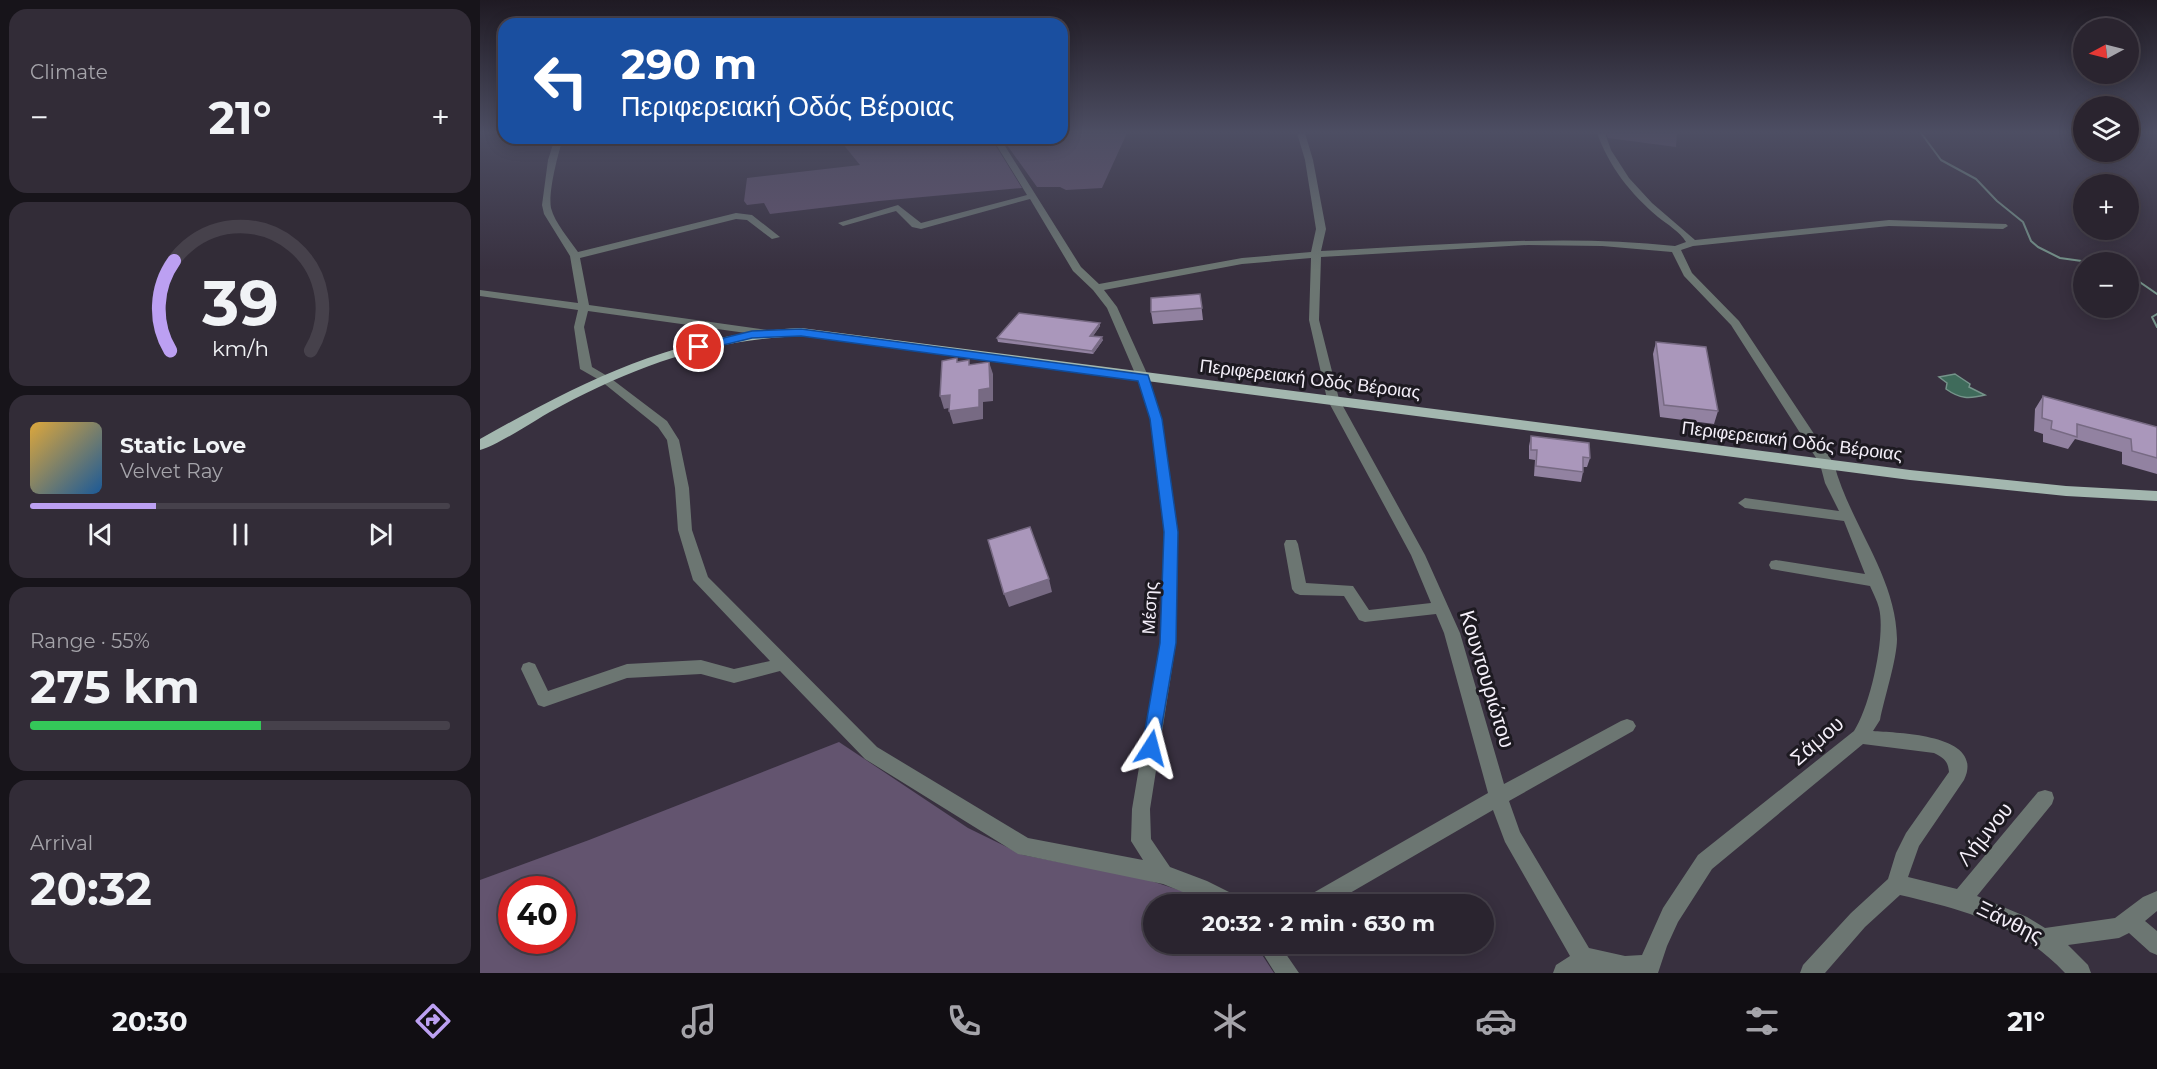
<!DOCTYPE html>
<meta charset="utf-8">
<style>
body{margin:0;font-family:Montserrat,sans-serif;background:#322c37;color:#f1f3f6;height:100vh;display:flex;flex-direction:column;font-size:22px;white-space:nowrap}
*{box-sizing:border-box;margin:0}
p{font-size:20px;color:#a5a4aa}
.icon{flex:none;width:33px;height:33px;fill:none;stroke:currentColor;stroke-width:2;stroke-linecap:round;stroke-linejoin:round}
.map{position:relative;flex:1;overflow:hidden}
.side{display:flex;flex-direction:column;gap:9px;padding:9px;background:#17141a;width:480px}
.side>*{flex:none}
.hud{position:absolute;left:18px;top:18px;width:570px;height:126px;border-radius:18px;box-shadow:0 3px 15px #0003,0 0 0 2px #46414b;background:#1a4fa0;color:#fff;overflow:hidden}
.needle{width:39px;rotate:263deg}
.buttons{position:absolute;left:1593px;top:18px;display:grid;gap:12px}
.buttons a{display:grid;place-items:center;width:66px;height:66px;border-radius:50%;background:#2a242f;box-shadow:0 3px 15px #0003,0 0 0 2px #46414b;font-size:30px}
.speed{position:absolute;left:18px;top:876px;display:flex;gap:12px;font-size:30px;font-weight:700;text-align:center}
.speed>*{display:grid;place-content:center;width:78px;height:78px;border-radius:50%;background:#2a242f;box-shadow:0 3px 15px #0003,0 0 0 2px #46414b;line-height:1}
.speed .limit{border:9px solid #d22;background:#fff;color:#111}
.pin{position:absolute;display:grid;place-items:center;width:51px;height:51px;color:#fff;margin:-26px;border:3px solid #fff;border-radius:50%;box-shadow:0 2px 6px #0007}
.me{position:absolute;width:66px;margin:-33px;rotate:9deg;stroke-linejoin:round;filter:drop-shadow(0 0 4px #0008)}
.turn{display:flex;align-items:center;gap:21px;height:126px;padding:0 24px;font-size:27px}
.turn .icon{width:78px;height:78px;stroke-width:2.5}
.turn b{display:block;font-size:42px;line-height:51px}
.big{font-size:45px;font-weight:700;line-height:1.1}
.side .widget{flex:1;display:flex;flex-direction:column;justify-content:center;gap:9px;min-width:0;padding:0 21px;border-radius:18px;background:#322c37}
.side .dial{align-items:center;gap:0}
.dial svg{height:156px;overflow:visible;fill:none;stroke:#46414b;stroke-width:7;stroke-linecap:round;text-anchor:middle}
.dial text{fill:#f1f3f6;stroke:none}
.song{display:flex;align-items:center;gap:18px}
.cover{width:72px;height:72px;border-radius:9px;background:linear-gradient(135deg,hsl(40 70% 55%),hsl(210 70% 35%))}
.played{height:6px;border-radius:3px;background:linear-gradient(90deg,#bca0f2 30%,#46414b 30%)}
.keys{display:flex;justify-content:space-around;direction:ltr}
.heat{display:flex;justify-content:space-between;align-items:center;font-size:33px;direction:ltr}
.charge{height:9px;border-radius:4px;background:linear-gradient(90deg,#34c759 55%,#46414b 0)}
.trip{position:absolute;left:663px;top:894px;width:351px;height:60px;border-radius:30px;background:#2a242f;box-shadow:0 3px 15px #0003,0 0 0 2px #46414b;font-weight:700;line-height:60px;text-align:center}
.tab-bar{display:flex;height:96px;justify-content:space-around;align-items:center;background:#110e13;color:#a5a4aa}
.tab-bar .icon{width:42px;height:42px}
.tab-bar .active{color:#bca0f2}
.tab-bar b{font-size:27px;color:#f1f3f6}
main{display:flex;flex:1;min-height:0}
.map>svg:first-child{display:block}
.green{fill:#63546f;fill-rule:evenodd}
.water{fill:#3f6b5b;stroke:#75938a;stroke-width:1.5}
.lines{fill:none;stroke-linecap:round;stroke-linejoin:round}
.stream{stroke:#75938a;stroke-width:2}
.minor{fill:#6c7672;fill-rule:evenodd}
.major{fill:#a3b7af;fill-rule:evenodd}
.wall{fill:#9282a1}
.shaded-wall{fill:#776a83}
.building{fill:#aa97bb;stroke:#776a83;stroke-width:1.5}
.route{fill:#1a73e8;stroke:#114b97;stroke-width:1.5}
.labels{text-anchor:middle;stroke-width:6;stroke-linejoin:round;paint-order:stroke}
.street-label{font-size:18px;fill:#f4eff9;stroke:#1d1a21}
.near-street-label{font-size:21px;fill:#f4eff9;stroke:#1d1a21}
</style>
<main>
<section class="side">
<div class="widget"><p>Climate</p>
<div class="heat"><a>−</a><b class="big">21°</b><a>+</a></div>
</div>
<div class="widget dial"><svg viewBox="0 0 100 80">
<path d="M14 69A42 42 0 1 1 86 69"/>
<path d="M14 69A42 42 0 0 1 16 23" stroke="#bca0f2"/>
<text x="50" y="56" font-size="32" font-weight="700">39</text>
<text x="50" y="72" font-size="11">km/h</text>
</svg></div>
<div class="widget">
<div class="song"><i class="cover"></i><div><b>Static Love</b><p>Velvet Ray</p></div></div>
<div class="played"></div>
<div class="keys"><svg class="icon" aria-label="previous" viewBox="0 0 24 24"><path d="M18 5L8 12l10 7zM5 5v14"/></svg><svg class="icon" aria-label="pause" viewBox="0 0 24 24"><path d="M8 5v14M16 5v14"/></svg><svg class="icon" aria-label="next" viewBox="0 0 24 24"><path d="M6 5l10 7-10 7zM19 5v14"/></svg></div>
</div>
<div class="widget"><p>Range · 55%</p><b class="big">275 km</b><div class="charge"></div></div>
<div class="widget"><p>Arrival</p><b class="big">20:32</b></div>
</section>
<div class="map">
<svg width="1677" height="973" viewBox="0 0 1677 973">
<rect width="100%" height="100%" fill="#38303f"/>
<path class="green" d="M582 133H647L622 188 586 190 580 187H557L522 138H582Z
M1126 133H1197L1196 147 1128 138Z
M358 138H511L542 188 399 201 290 214 284 203 267 205 264 201 267 178 380 165Z
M359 742 488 828 543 855 662 878 708 893 729 904H674V944H775L794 973H0V880L109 840ZM32 890H82V940H32Z"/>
<path class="water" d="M1475 374 1490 384 1489 387 1505 395C1489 399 1480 399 1466 389L1467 383 1459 377Z"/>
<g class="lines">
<path class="stream" d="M1441 133 1461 160 1496 179 1517 201 1543 222 1551 241 1558 247 1580 258 1609 262
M1648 274 1677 294
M1677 314 1672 317 1677 327"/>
<path class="minor" d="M817 133H825L833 160 846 229 841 251C960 246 1076 233 1195 246L1206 242C1200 232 1187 224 1178 217 1150 193 1130 168 1117 133H1125L1131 150 1149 178 1172 203 1215 240 1409 220 1526 224 1528 226 1523 229 1409 226 1213 246 1201 250 1212 273 1259 321 1354 464C1370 524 1416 576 1417 639 1417 659 1404 699 1400 720L1393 731C1418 733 1506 734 1484 780L1439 846 1428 877 1477 889 1558 792 1565 790 1572 792 1574 798 1572 804 1497 896 1547 917 1565 928 1635 918 1663 897 1677 891V911L1665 921 1677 931V955L1670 952 1649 933 1639 938 1588 945 1608 965 1611 973H1585C1541 925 1481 909 1420 895L1385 927 1345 973H1320L1323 965 1371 913 1408 879 1416 853 1426 833 1469 772C1468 761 1464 758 1454 753L1383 744 1232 869 1198 922 1187 946 1178 973H1073L1076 965 1090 956 1025 842 1013 810 851 904H823L826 897 1008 793 964 633 956 614 885 622 879 620 864 596 820 595 815 593 812 589 804 544 806 540H816L818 544 826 583 873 586 889 610 951 603 931 555 847 399 829 320 831 258 762 264 624 290 637 307 669 378 682 419 698 532 696 643 670 809 671 839 690 867 727 881 759 897 762 904H732L683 884 538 854 385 759 300 671 254 683 221 674 147 678 64 707 58 705 41 669 43 664 49 662 55 664 68 691 147 664 221 660 254 669 290 661 213 580 198 530 195 488 187 440 178 427 121 381 100 369 94 327 98 310 0 296V290L98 303 90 256 64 214 62 205 68 160 75 138H83C78 154 68 192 71 208 75 223 89 239 98 252L256 213 272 215 300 237 292 239 267 220 256 219 100 258 109 305 287 330 293 333 287 336 108 311 104 327 112 367 129 377 187 421 199 440 209 488 212 530 228 577 397 747 548 838 663 860 651 841 652 809 680 643 683 584 684 532 670 419 657 378 627 308 613 290 593 271 550 199 441 229 432 227 416 211 363 226 358 223 418 205 441 223 547 195 512 138H520L601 267 619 284 762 258 831 252 836 229 825 160ZM1048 245 1122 246 1192 252 1204 276 1251 325 1340 464 1345 483 1359 511 1265 498 1258 503 1265 508 1364 521 1385 574 1296 560 1291 561 1289 565 1291 569 1390 586C1393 593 1397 600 1399 608 1406 636 1390 707 1374 731L1218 855 1183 908 1162 955 1145 956 1109 948 1040 832 1029 801 1153 731 1156 726 1153 721 1147 719 1141 721 1024 784 980 633 945 555 859 399 839 320 841 257Z
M777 944H799L819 973H795Z"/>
<path class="major" d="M321 328 1430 470 1586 486 1677 491V501L1586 496 1430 480 321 336C230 340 161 364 81 406 59 417 21 444 0 450V439C107 379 196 334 321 328Z"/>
</g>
<path class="wall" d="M720 294 723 320 673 324 671 312Z
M620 326 613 336 623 340 613 354 518 342 517 338Z
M1176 342 1238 411 1234 424 1180 417 1173 354Z
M1563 396 1677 427V474L1642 464V452L1595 439 1588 449 1563 442V434L1554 431 1555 409Z
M1051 436 1110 458 1107 467H1103V472L1101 482 1054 476 1055 460 1049 459V446Z"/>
<path class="shaded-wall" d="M620 323V326L611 339 610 336Z
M622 337 623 340 613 354 612 351Z
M509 362 513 374V401L503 402V419L473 424 469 411 499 390Z
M470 395 474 407 464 409 460 396Z
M569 579 572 592 529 607 524 594Z"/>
<path class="building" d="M720 294 722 308 671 312V298Z
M539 313 620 323 610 336 622 337 612 351 517 338Z
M1176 342 1226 347 1238 411 1184 405Z
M477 358V362L489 360V365L509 362 510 388 499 390V407L469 411 470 395 460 396 462 361Z
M1563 396 1677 427V458L1652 451 1651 439 1597 424V437L1571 429 1572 421 1562 418Z
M1051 436 1109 443 1110 458 1103 457V472L1056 466 1057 450H1051Z
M550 527 569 579 524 594 508 540Z"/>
<linearGradient id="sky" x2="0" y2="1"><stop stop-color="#1f1a23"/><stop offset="0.49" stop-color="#4d4e63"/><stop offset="1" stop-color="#4d4e63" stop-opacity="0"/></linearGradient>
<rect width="1677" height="270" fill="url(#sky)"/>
<path class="route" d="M321 329 668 375 682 419 698 532 696 643 677 754 671 756 665 754 662 748 680 643 684 532 670 419 658 381 321 336 272 338 219 351 213 347 215 345 272 331Z"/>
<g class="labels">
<g class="street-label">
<text transform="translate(830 379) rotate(7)" y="6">Περιφερειακή Οδός Βέροιας</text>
<text transform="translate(1312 441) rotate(7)" y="6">Περιφερειακή Οδός Βέροιας</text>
<text transform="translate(670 608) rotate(-87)" y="6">Μέσης</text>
</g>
<g class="near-street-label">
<text transform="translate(1007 679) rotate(73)" y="7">Κουντουριώτου</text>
<text transform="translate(1337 741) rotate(-41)" y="7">Σάμου</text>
<text transform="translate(1505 834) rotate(-51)" y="7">Λήμνου</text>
<text transform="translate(1530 922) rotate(26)" y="7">Ξάνθης</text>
</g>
</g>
</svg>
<div class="buttons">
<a><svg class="needle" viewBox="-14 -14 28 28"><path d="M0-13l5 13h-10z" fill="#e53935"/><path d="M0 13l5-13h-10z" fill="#a5a4aa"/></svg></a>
<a><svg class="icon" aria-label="layers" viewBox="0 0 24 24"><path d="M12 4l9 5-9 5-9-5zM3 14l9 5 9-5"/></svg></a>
<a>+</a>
<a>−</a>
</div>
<div class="speed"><div class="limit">40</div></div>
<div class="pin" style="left:219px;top:347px;background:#d93025"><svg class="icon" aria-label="arrive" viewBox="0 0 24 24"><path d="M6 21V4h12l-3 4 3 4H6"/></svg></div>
<svg class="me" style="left:671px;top:748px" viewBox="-20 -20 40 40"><path d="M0-17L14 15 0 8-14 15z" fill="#1a73e8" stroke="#fff" stroke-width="4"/></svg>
<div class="trip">20:32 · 2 min · 630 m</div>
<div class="hud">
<div class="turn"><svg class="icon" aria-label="left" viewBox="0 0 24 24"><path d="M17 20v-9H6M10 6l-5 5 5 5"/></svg><div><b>290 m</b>Περιφερειακή Οδός Βέροιας</div></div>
</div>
</div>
</main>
<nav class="tab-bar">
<b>20:30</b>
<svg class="icon active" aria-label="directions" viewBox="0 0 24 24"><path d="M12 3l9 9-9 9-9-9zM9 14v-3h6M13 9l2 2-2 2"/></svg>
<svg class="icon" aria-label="music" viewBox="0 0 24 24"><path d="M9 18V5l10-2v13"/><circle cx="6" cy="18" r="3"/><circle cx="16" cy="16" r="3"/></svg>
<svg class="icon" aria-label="phone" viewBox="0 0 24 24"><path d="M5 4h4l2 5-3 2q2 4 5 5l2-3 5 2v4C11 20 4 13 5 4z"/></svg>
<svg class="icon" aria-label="climate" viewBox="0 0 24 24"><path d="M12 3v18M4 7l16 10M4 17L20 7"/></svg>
<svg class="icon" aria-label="car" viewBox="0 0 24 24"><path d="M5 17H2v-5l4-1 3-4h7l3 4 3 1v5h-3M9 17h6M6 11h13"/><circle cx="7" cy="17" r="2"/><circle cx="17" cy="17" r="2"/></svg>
<svg class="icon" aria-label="filters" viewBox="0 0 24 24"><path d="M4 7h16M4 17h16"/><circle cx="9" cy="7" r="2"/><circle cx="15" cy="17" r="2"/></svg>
<b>21°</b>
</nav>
